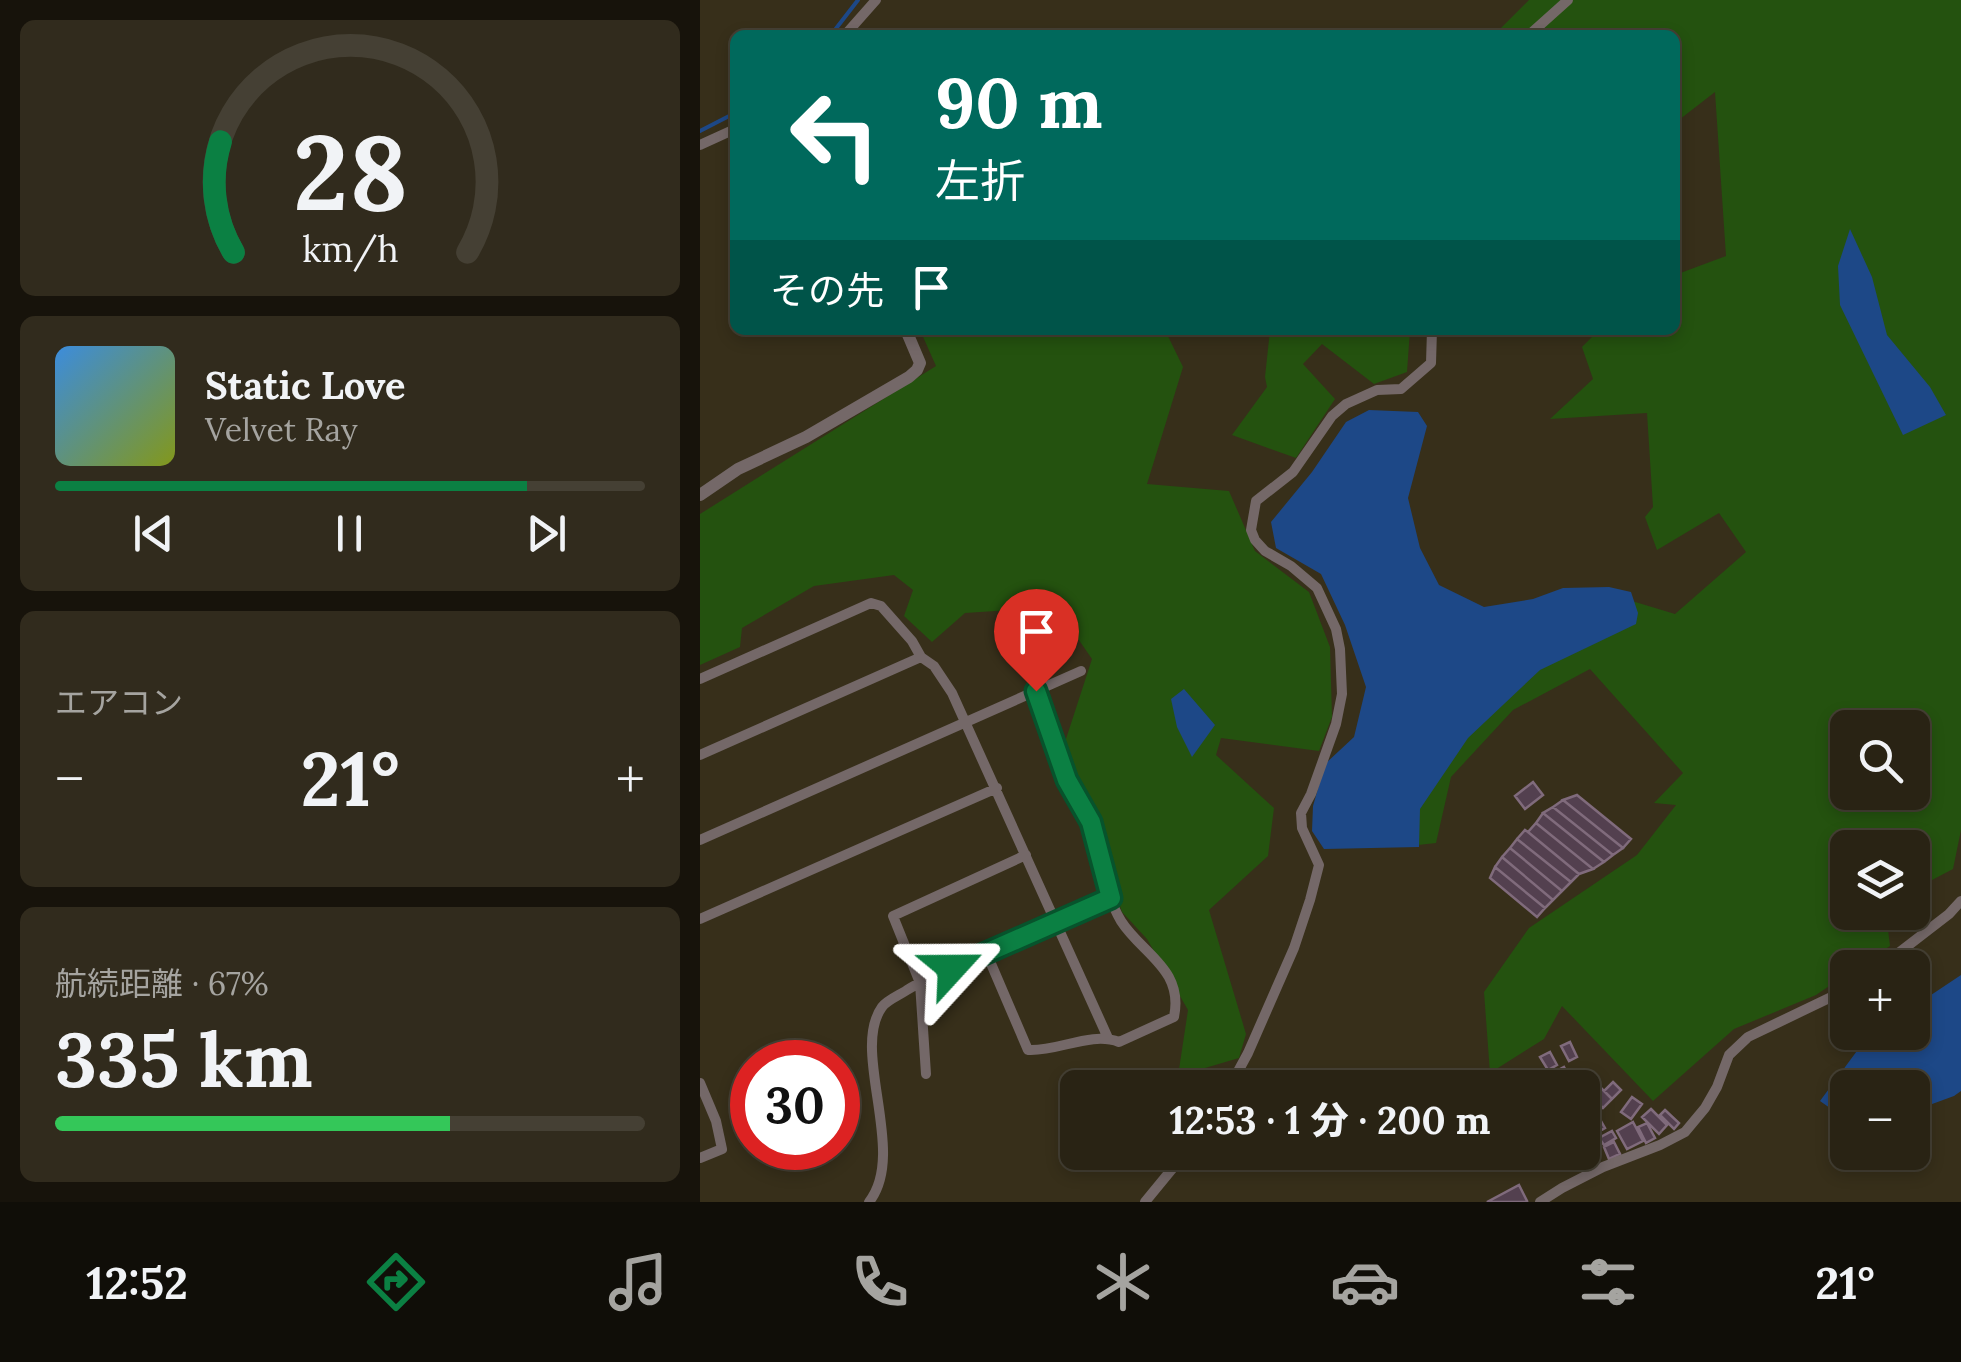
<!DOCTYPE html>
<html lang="ja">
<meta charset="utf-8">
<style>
body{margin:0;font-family:Lora,"Noto Sans JP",serif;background:#312b1d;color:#f1f3f6;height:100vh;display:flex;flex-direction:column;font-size:38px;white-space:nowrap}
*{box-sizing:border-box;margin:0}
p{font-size:32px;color:#a5a4a0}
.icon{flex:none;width:55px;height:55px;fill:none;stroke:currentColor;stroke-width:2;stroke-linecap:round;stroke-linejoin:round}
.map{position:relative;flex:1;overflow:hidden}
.details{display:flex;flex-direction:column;gap:20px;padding:20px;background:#17130b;width:700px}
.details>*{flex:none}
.guide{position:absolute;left:30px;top:30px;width:950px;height:305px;border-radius:15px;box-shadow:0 5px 15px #0003,0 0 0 2px #454034;background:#00695c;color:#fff;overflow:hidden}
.tools{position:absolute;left:1130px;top:710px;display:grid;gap:20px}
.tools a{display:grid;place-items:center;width:100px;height:100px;border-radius:15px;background:#292314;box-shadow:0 5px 15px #0003,0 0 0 2px #454034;font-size:50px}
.speed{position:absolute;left:30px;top:1040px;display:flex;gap:20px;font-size:50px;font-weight:700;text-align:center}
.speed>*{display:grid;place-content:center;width:130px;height:130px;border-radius:50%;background:#292314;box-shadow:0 5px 15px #0003,0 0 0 2px #454034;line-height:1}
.speed .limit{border:15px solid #d22;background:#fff;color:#111}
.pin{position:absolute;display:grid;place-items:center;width:85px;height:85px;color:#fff;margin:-102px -42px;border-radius:50% 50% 50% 0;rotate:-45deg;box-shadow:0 0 10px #0007}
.pin .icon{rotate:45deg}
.me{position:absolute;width:110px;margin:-55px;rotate:66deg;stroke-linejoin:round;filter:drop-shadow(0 0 8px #0008)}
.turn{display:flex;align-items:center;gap:35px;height:210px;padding:0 40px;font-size:45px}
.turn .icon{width:130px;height:130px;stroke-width:2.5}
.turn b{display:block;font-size:70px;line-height:85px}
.then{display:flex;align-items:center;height:95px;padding:0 40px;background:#0003;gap:20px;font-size:38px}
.big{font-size:75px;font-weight:800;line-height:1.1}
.details .tile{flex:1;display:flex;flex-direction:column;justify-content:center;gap:15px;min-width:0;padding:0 35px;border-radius:15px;background:#312b1d}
.details .dial{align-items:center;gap:0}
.dial svg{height:260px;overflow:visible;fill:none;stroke:#454034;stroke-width:7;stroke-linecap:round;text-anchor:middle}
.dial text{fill:#f1f3f6;stroke:none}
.song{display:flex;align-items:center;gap:30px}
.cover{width:120px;height:120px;border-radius:15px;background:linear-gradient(135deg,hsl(210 70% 55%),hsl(70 70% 35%))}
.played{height:10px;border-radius:5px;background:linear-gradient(90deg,#0b8043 80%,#454034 80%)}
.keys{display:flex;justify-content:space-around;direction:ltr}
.heat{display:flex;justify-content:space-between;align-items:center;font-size:55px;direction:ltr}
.charge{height:15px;border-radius:8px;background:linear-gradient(90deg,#34c759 67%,#454034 0)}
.trip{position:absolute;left:360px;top:1070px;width:540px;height:100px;border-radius:15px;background:#292314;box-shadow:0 5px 15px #0003,0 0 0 2px #454034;font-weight:800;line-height:100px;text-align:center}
.menu{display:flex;height:160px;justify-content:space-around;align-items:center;background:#100e08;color:#a5a4a0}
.menu .icon{width:70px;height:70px}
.menu .active{color:#0b8043}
.menu b{font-size:45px;color:#f1f3f6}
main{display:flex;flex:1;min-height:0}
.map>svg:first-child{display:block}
.green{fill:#24520f;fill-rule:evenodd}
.water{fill:#1d4887}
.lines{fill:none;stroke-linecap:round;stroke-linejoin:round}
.stream{stroke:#1d4887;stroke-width:4}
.building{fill:#53404f;stroke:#806b7c;stroke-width:2.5}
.minor{stroke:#746868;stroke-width:10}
.tertiary{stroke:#746868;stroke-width:12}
.route-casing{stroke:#07532c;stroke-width:25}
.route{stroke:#0b8043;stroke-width:18}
</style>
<main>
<section class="details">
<div class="tile dial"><svg viewBox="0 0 100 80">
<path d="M14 69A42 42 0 1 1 86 69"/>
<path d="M14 69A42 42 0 0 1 10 35" stroke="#0b8043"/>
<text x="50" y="56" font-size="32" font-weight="700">28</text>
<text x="50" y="72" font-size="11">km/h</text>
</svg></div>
<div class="tile">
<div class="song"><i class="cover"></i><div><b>Static Love</b><p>Velvet Ray</p></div></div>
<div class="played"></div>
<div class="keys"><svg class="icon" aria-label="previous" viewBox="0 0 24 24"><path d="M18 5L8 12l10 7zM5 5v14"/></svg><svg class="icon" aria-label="pause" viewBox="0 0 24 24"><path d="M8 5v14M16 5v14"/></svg><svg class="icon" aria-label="next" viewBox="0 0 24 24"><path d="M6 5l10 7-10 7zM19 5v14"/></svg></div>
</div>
<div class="tile"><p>エアコン</p>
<div class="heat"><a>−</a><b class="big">21°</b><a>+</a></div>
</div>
<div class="tile"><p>航続距離 · 67%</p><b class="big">335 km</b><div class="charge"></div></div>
</section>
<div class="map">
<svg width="1261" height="1202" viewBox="0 0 1261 1202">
<rect width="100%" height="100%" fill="#372f1a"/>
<path class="green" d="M829 0H1261V830L1253 869 1213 890 1212 848H1148V912L1186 913 1190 946 1158 967 1148 968 1147 974 1116 995 1034 1029 953 1101 862 1006 844 1039 790 1073 784 992 829 928 937 855 976 805 954 803 983 773 890 669 813 710 751 777 736 843 709 846 720 768 825 660 932 601 975 614 1046 552 1019 513 957 550 945 517 953 507 947 413 850 419 893 379 882 347 899 330H975V275L1026 256 1015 92 975 123V35H794ZM1148 728H1212V792H1148Z
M220 330H465L483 367 447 484 529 491 555 551 609 592 630 647 632 717 619 751 521 738 516 755 574 808 568 856 509 910 546 1034 539 1058 478 1076 488 1010 447 939 422 912 365 742 392 659 356 607 265 613 232 642 204 616 213 590 194 575 114 586 42 628 40 647 0 665V514L236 366Z
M570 330H710L707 372 674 384 622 344 603 364 635 399 596 458 532 435 567 387 565 377Z"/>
<path class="water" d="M1150 229 1172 277 1187 335 1230 387 1246 415 1203 435 1140 305 1138 266Z
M669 410 718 412 727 426 708 498 720 548 739 585 784 607 833 599 863 588 909 587 931 592 938 613 936 624 840 670 768 738 720 809 719 847 624 849 612 831 613 806 625 764 654 737 666 687 645 625 621 574 576 548 571 522 612 472 646 422Z
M484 689 515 725 492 757 477 727 471 699Z
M1261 975V1091L1254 1096 1213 1111 1212 1088H1148L1147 1120 1120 1101 1165 1040 1176 1033 1212 1032 1213 1007Z"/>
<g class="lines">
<path class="stream" d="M131 35 158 0
M0 131 35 113"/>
</g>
<path class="building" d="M833 782 843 795 825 809 815 796Z
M877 795 931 839 923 848 863 800Z
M863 800 923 848 913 855 853 807Z
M853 807 913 855 904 862 843 813Z
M843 813 904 862 893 869 836 823Z
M836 823 893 869 879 874 828 832Z
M825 830 828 832 879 874 871 882 817 839Z
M817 839 871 882 862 891 810 848Z
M810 848 862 891 853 900 802 857Z
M802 857 853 900 845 908 795 867Z
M795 867 845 908 837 917 790 878Z
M870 1042 877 1057 869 1061 861 1046Z
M850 1052 857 1065 848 1070 840 1057Z
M864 1067 873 1083 865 1088H859L851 1074Z
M849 1077 856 1088H836L834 1086Z
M913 1082 921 1090 912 1099 904 1091Z
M901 1088 912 1099 903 1108 892 1096Z
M932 1097 942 1104 931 1119 921 1112Z
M951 1109 967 1125 959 1134 942 1117Z
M965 1110 979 1123 974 1129 960 1115Z
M897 1114 905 1128 891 1136 883 1122Z
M933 1122 943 1141 927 1149 917 1131Z
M947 1123 955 1138 946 1143 938 1127Z
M912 1131 916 1138 904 1145 899 1138Z
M914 1142 920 1154 909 1159 904 1147Z
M819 1185 827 1201 825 1202H787Z"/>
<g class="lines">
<path class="minor" d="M145 35 176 0
M829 35 868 0
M0 145 35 129
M0 679 171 603 181 606 212 641 221 657 234 666 252 693 408 1038
M0 755 221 657
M0 840 381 671
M0 919 297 788
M286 952 328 1050C357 1052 391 1031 419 1042L474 1017C484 969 442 954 421 921 404 893 402 856 392 826 386 809 373 795 366 778 354 750 346 720 336 691
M1179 968 1249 914 1261 901
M226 1074 220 983 193 916 326 855
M0 1083 16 1121 22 1149 0 1158
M529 1088 548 1053 594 948 610 900 619 865 602 828 601 813 611 794 636 724 642 694 640 649 636 629 617 588 591 566 565 551 555 540 551 530 556 501 593 472 632 416 646 404 677 390 701 389 731 363 732 330
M169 1202C208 1153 150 1051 182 1007 187 1000 200 995 207 990 227 978 249 969 270 960 317 938 364 918 411 898
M445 1202 486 1152
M840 1202 862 1188 903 1167 960 1145 985 1132 1005 1108 1017 1087 1029 1055 1048 1037 1148 989"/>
<path class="tertiary" d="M0 495 38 469 106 437 209 377 217 370 220 363 206 330"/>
</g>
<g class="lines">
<g class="route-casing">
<path id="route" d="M252 968 411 898 391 822 367 780 336 691"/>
</g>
<use href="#route" class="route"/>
</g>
</svg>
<div class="tools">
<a><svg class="icon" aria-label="search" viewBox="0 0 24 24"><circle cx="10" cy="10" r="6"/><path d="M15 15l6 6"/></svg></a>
<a><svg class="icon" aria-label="layers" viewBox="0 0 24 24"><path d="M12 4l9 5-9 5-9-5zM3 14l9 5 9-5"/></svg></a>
<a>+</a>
<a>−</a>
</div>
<div class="speed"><div class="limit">30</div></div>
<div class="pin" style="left:336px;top:691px;background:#d93025"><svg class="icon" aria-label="arrive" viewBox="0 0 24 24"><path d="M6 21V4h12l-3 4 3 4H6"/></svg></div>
<svg class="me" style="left:252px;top:968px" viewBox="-20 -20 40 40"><path d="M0-17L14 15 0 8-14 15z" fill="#0b8043" stroke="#fff" stroke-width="4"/></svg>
<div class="trip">12:53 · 1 分 · 200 m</div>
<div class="guide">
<div class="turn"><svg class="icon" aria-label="left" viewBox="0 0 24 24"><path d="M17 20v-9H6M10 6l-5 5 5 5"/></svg><div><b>90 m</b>左折</div></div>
<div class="then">その先<svg class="icon" aria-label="arrive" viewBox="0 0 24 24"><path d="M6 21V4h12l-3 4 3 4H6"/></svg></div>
</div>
</div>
</main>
<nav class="menu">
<b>12:52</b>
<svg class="icon active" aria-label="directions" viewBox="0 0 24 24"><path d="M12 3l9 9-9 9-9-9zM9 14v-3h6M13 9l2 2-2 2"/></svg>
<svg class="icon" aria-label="music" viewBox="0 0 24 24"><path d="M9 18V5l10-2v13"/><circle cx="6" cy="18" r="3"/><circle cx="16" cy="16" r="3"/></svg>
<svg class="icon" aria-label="phone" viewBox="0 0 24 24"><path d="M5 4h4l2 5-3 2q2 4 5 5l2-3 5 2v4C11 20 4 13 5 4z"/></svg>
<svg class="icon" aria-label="climate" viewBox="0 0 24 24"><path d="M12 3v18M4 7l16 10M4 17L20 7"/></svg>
<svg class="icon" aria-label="car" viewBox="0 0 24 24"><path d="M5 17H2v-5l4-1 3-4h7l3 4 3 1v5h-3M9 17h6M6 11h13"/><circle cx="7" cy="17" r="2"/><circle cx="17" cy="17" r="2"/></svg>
<svg class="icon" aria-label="filters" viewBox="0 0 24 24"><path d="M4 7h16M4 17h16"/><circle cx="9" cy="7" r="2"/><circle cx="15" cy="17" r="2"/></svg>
<b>21°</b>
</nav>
